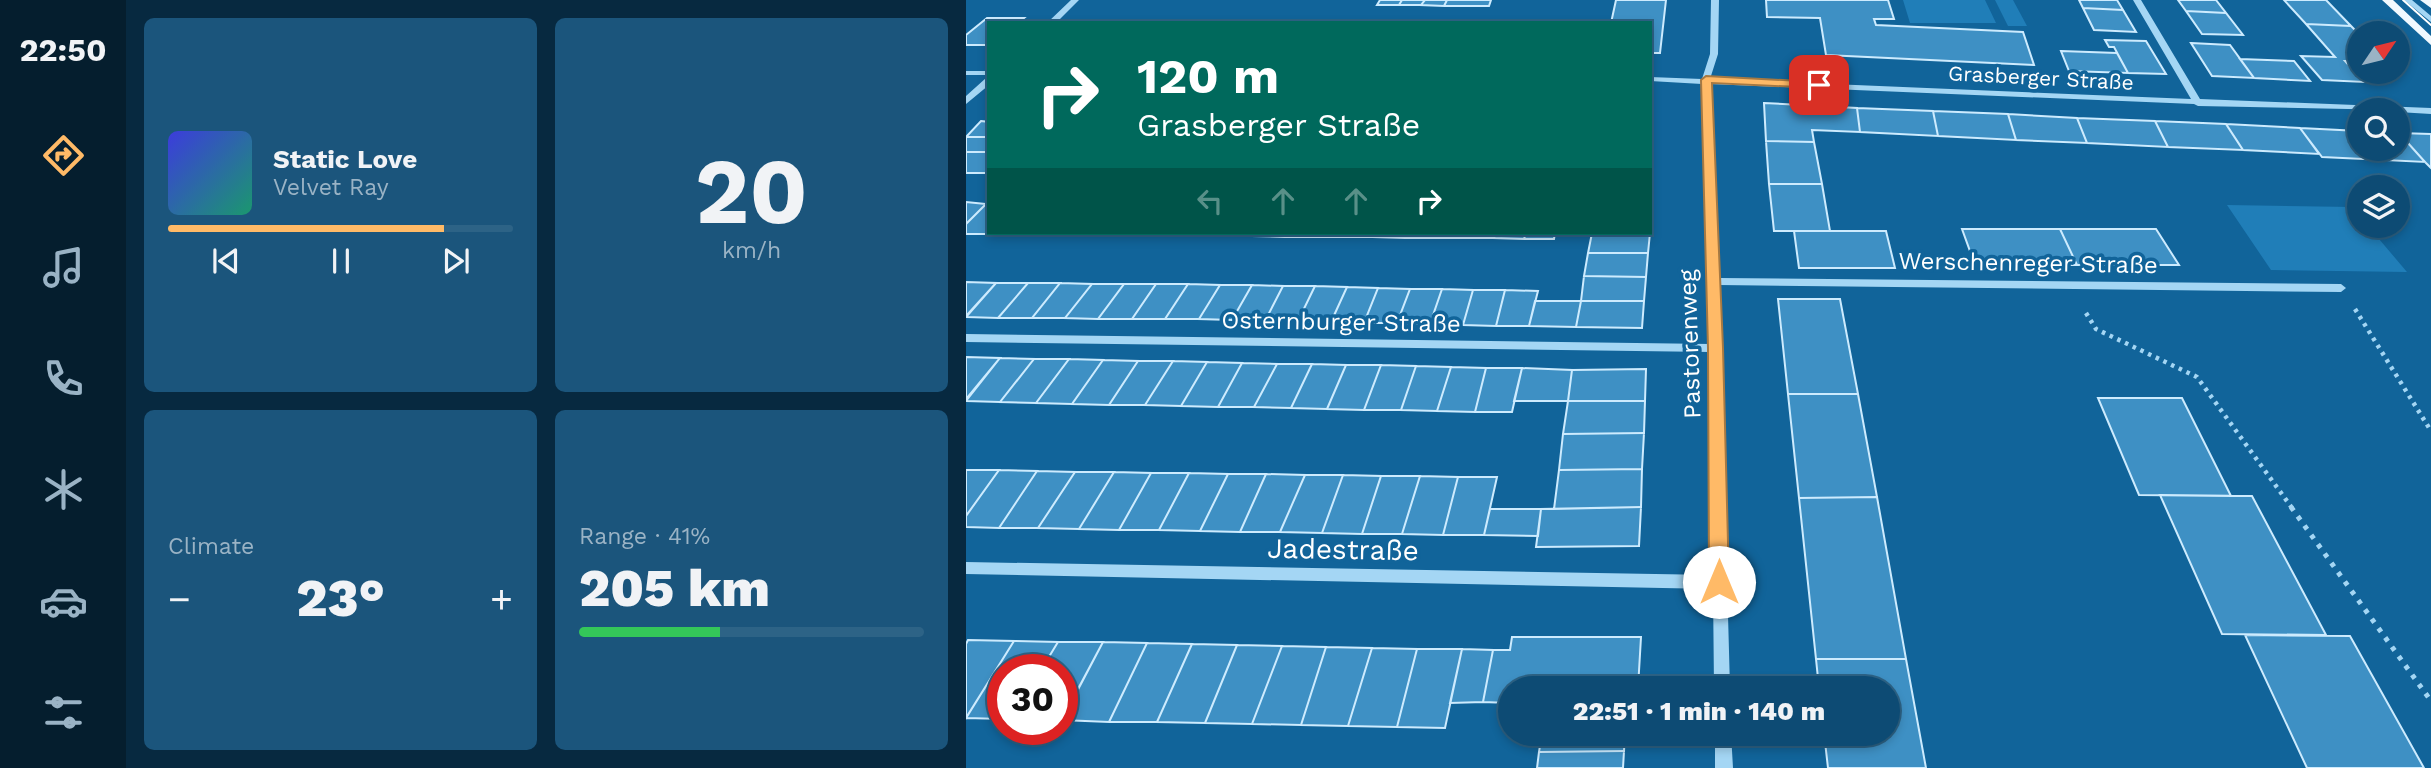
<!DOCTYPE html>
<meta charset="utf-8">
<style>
body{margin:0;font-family:"Work Sans",sans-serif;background:#1b557c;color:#f1f3f6;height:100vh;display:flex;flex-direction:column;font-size:26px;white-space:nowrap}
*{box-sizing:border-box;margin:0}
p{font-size:23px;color:#9ab3c5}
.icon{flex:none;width:38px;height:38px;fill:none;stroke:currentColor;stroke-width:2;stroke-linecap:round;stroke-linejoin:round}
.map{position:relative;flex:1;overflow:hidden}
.side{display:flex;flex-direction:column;gap:18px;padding:18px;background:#072940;width:840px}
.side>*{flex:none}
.top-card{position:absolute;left:21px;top:21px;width:665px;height:214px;border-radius:0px;box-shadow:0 4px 10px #0003,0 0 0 2px #2d6386;background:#00695c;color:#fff;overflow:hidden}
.needle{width:46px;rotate:55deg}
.tools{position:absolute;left:1381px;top:21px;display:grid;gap:14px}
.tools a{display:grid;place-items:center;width:63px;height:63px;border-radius:50%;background:#0d4b74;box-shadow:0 4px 10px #0003,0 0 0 2px #2d6386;font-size:35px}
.speed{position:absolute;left:21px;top:654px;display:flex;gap:14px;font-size:35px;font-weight:700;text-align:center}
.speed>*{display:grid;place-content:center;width:91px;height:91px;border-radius:50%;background:#0d4b74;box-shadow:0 4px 10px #0003,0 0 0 2px #2d6386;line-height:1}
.speed .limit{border:10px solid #d22;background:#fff;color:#111}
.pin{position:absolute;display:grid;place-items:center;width:60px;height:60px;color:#fff;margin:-30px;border-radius:14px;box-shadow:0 4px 10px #0006}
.me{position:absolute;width:77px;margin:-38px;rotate:0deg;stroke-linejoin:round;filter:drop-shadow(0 0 5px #0008)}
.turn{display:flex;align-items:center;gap:24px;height:147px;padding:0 35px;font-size:32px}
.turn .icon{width:91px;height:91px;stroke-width:2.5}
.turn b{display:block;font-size:49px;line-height:60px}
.lanes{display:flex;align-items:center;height:66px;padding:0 35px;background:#0003;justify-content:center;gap:35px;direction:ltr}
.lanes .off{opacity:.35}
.big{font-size:52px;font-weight:800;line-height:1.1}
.side .card{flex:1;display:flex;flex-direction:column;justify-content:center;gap:10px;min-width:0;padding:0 24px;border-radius:10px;background:#1b557c}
.side .dial{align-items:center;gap:0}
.dial b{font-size:91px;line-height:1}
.song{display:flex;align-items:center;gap:21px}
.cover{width:84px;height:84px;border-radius:10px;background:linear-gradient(135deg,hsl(240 70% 55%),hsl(160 70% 35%))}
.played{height:7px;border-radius:4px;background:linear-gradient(90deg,#ffba67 80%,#2d6386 80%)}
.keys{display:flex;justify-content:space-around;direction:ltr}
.heat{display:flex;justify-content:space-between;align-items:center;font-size:38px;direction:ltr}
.charge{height:10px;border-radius:5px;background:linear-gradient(90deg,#34c759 41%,#2d6386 0)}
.side .tiles{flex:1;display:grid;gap:18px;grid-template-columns:repeat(2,1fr)}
.trip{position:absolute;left:532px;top:676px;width:402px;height:70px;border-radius:35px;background:#0d4b74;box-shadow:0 4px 10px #0003,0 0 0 2px #2d6386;font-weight:800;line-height:70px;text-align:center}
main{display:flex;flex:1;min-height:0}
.dock{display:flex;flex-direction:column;width:126px;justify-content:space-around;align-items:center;background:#051e2e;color:#9ab3c5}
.dock .icon{width:49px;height:49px}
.dock .selected{color:#ffba67}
.dock b{font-size:32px;color:#f1f3f6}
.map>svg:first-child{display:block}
.green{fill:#207eb8}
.building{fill:#3e90c4;stroke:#cdebfe;stroke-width:2}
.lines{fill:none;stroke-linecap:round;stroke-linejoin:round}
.path-far1{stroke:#a4d6f4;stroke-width:4.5;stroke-dasharray:3.5 5;stroke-linecap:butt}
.path{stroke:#a4d6f4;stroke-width:5;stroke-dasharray:4.5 7;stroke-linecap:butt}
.minor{fill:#a4d6f4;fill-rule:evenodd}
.major{fill:#f1f9ff;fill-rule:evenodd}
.tram{stroke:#fff;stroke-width:2}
.route{fill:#ffba67;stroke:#a67943;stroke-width:2}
.labels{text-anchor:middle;stroke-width:7;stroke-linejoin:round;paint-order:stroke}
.far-street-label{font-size:21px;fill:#fff;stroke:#11649a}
.street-label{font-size:24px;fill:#fff;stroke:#11649a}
.near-street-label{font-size:28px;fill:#fff;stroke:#11649a}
</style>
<main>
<nav class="dock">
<b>22:50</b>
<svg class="icon selected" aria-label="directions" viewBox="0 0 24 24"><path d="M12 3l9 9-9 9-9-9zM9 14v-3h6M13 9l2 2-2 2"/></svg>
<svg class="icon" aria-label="music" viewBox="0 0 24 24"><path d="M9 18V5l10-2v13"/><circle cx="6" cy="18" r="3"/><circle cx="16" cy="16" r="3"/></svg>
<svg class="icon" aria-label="phone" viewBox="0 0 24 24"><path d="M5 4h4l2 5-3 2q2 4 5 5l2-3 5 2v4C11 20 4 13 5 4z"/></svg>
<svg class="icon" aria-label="climate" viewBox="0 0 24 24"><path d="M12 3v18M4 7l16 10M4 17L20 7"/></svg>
<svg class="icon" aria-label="car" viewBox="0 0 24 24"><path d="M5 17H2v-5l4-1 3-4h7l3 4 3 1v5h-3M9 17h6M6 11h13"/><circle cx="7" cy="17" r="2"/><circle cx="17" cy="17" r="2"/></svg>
<svg class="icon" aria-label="filters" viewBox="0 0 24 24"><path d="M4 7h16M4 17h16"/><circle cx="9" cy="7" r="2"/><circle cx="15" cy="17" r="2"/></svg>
</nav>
<section class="side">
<div class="tiles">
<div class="card">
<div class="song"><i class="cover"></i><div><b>Static Love</b><p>Velvet Ray</p></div></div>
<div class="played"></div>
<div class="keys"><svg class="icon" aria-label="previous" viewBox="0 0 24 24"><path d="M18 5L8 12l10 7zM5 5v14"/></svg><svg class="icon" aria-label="pause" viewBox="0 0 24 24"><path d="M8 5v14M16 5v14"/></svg><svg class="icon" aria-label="next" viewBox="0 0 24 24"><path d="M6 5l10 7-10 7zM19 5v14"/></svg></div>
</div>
<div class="card dial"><b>20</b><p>km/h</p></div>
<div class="card"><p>Climate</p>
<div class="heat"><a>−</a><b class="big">23°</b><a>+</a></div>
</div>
<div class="card"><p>Range · 41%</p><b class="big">205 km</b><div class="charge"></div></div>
</div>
</section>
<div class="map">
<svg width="1465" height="768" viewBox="0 0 1465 768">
<rect width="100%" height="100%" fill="#11649a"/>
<path class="green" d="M937 0H1019L1030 23H944Z
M1029 0H1047L1061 26H1042Z
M1261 205 1386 207 1393 215V226H1402L1441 272 1305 270Z"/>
<path class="building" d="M414 0H436L433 5H411Z
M436 0H459L455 5H433Z
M459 0H481L478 6 455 5Z
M481 0H525L523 6H478Z
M700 0 694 53H684V23H645L650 0Z
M800 0H922L928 19H908L910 25 1057 32 1068 65 860 55 854 18 801 17Z
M1113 0H1151L1157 10 1117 8Z
M1212 0H1250L1260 13 1220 11Z
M1318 0H1360L1385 26 1340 24Z
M1117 8 1157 10 1170 32 1128 30Z
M1220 11 1260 13 1277 35 1236 34Z
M21 18H58L52 23H23V45H0V35Z
M1340 24 1385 26 1393 34V61H1379L1398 82 1356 80 1335 56 1369 57Z
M1139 40 1180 41 1200 74 1162 73 1148 47H1143Z
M1225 43 1264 45 1288 78 1246 76Z
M1095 51 1151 53 1162 73 1103 71Z
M1274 59 1328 61 1344 81 1288 78Z
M798 103 891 108 894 132 846 130 848 142 800 141Z
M891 108 967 111 972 136 894 132Z
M967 111 1042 114 1050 140 972 136Z
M1042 114 1111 118 1121 143 1050 140Z
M1111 118 1189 121 1202 147 1121 143Z
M15 121 23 122V137H0Z
M1189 121 1260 124 1277 150 1202 147Z
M1260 124 1334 128 1353 154 1277 150Z
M1334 128 1393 131V149H1432L1433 133 1459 162 1356 157Z
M1433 133 1465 134V168L1459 162Z
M0 137H23V152H0Z
M800 141 848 142 856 184H803Z
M0 152H23V173H0Z
M803 184H856L864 231H808Z
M0 202 20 204 0 224Z
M20 204H23V231L20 234H0V224Z
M996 229H1094L1111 265H1009Z
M1094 229H1190L1213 265H1111Z
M828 231H920L929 268H833Z
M291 233H320L318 237 288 236Z
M320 233H350L348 237H318Z
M350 233H380L378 237H348Z
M380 233H410L408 237H378Z
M410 233H440L438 238 408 237Z
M440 233H470L468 238H438Z
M470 233H500L498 238H468Z
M500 233H530L528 238H498Z
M530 233H560L558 239 528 238Z
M560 233H589L588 239H558Z
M626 233H684L682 253H622Z
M622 253H682L680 277 618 276Z
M618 276 680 277 678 301H615Z
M0 282 30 283 0 316Z
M30 283H62L32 318 0 317Z
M62 283H94L66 318H32Z
M94 283 126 284 99 318H66Z
M126 284H158L132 319 99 318Z
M158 284H190L166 319H132Z
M190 284H222L199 319H166Z
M222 284 254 285 233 319H199Z
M254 285H286L266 320 233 319Z
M286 285 317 286 299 321 266 320Z
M317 286H349L332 321H299Z
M349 286 381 287 365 322 332 321Z
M381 287 412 288 398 323 365 322Z
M412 288 444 289 431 323H398Z
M444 289H476L464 324 431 323Z
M476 289 507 290 497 325 464 324Z
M507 290H539L530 326 497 325Z
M539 290 572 291 563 326H530Z
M812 299H874L892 394H822Z
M569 301H615L610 327 563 326Z
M615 301H678L676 328 610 327Z
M0 357 34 358 0 399Z
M34 358 68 359 34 402 0 401Z
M68 359H103L70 403 34 402Z
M103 359 137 360 106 404 70 403Z
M137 360 172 361 143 405 106 404Z
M172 361H207L179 405H143Z
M207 361 241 362 215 406 179 405Z
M241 362 276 363 252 407 215 406Z
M276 363 311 364 288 407H252Z
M311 364H346L325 408 288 407Z
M346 364 380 365 361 409 325 408Z
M380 365H415L398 410 361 409Z
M415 365 450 366 435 410H398Z
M450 366 485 367 471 411 435 410Z
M485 367 520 368 509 412 471 411Z
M520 368H556L546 412H509Z
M556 368 606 370 602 401H548Z
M680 369 679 401H602L606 370Z
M822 394H892L911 497 833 498Z
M1132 398H1216L1265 496 1173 495Z
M602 401H679L678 433 597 434Z
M678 433 676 469 593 470 597 434Z
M676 469 675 507 588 509 593 470Z
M0 470H33L0 516Z
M33 470 71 471 33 528 0 527V516Z
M71 471 109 472 72 528H33Z
M109 472H148L113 529 72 528Z
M148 472 185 473 153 530 113 529Z
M185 473H223L193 530H153Z
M223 473 262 474 234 531 193 530Z
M262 474H300L274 532 234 531Z
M300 474 339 475 314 532H274Z
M339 475H377L356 533 314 532Z
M377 475 415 476 396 534 356 533Z
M415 476H454L436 534H396Z
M454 476 492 477 477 535 436 534Z
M492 477H531L518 535H477Z
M1194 495 1286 496 1360 635 1256 634Z
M911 497 940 659H850L833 498Z
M675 507 673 546 570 547 575 509Z
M524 509H575L572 536 518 535Z
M1279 635 1384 636 1458 768H1341Z
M546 637H675L672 688H544V703L517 702 527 650H544Z
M2 640 48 641 0 718V644Z
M48 641 92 642 75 670H37V719L0 718Z
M92 642H137L96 719V670H75Z
M137 642 181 643 143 722 96 720Z
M181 643 226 644 191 722H143Z
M226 644 271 645 239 723 191 722Z
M271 645 316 646 286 724 239 723Z
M316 646 360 647 335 725 286 724Z
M360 647 406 648 382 726 335 725Z
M406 648 451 649 431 727 382 726Z
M451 649H496L479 728 431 727Z
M496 649 527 650 517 702 484 703Z
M850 659H940L960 768H862L858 733H922V688H853Z
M576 733H659L658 751 573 752Z
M658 751 657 768H571L573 752Z"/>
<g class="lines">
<path class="path-far1" d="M1389 309 1465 431
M1120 313 1130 329 1231 377 1326 508"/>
<path class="path" d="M1325 507 1465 701"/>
<path class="minor" d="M105 0H113L90 23H81Z
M745 0H753L752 54 744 79 1225 99 1167 0H1175L1234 99 1465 108V114L1432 112V110L1232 106 1228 104 744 84 753 278 1375 284 1380 288 1375 292 753 285 764 688H748L747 589 0 574V562L747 575 744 352 0 342V334L744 344 736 84 684 81V77L736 79 744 54Z
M1438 0H1446L1465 16V22Z
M0 71H23V75H0Z
M20 78H23V85L0 104V96Z
M749 733H765L767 768H749Z"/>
<path class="major" d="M1416 0H1427L1465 36V45Z
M1454 0H1465V8Z"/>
<path class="tram" d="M1437 0 1465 25"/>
</g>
<path class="route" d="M740 76 853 82 859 85 853 88 746 83 757 348 763 582 760 588 753 591 746 588 743 582 742 348 735 80Z"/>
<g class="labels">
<g class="far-street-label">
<text transform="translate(1075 78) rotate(3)" y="7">Grasberger Straße</text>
</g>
<g class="street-label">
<text transform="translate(1062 263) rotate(1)" y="8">Werschenreger Straße</text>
<text transform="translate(375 322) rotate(1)" y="8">Osternburger Straße</text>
<text transform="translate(724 344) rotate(-92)" y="8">Pastorenweg</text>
</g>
<g class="near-street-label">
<text transform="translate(377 549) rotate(1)" y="10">Jadestraße</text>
</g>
</g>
</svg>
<div class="tools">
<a><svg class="needle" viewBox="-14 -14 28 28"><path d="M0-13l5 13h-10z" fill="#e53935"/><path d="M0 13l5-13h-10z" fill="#9ab3c5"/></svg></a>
<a><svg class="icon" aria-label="search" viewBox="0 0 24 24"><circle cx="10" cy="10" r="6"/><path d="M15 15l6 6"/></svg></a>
<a><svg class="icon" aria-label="layers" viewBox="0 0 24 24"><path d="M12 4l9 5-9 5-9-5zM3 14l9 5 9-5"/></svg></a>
</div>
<div class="speed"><div class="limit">30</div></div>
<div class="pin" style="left:853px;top:85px;background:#d93025"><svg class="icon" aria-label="arrive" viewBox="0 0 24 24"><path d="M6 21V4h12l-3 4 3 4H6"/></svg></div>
<svg class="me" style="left:753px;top:582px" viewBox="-20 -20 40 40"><circle r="19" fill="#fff"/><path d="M0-13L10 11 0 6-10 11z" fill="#ffba67"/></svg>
<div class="trip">22:51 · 1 min · 140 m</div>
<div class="top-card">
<div class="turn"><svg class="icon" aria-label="right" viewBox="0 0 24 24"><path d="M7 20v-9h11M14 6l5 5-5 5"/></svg><div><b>120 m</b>Grasberger Straße</div></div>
<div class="lanes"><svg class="icon off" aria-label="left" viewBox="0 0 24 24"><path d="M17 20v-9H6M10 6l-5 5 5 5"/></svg><svg class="icon off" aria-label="ahead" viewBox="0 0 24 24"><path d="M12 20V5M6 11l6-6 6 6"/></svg><svg class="icon off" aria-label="ahead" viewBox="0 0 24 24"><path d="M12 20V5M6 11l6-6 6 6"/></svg><svg class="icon" aria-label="right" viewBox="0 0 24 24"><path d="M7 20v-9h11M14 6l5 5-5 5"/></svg></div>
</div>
</div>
</main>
